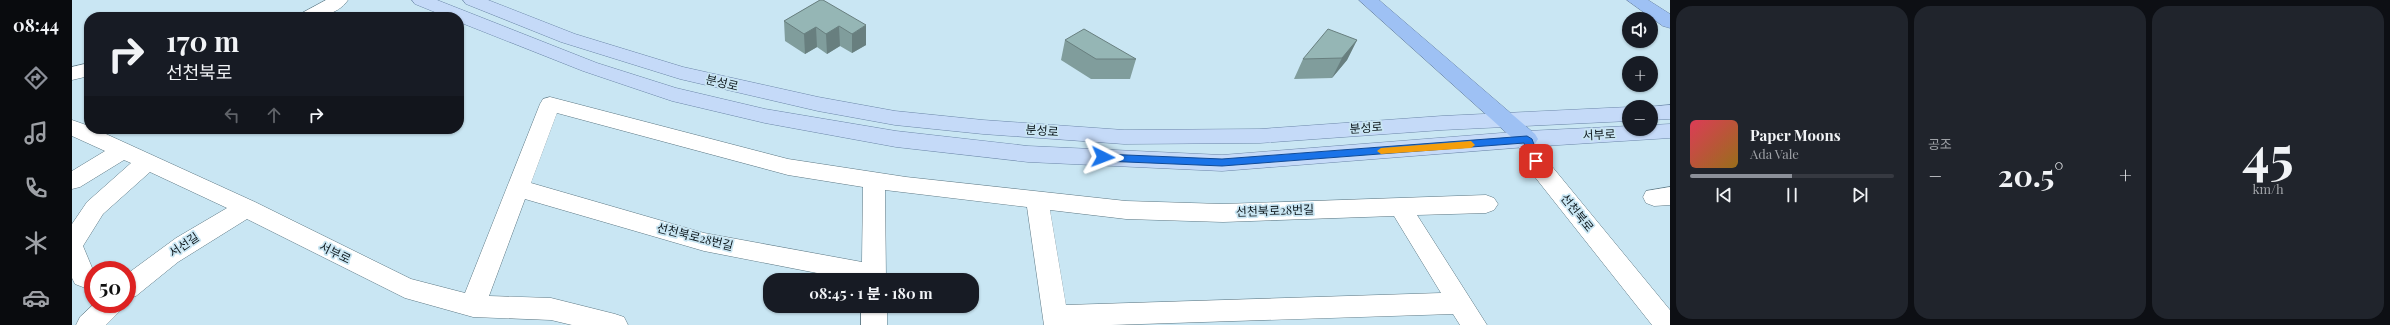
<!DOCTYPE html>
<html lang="ko">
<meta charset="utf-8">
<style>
body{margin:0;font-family:"Playfair Display","Noto Sans KR",serif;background:#20242c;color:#f1f3f6;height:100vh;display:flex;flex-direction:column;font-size:15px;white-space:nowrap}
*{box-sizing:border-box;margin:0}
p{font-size:13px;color:#9ea1a6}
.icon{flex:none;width:22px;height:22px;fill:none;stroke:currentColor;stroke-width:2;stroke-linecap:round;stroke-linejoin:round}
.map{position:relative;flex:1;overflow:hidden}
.details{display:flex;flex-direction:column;gap:6px;padding:6px;background:#0d0f14;width:720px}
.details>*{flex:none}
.guide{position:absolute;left:12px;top:12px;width:380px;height:122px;border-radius:16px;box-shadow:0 1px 3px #0004;background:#171b24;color:#f1f3f6;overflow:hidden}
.tools{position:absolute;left:1550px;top:12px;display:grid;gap:8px}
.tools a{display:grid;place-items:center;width:36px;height:36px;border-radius:50%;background:#171b24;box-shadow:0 1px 3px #0004;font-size:20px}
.speed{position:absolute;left:12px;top:261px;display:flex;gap:8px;font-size:20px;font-weight:700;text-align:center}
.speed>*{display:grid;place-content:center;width:52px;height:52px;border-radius:50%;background:#171b24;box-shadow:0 1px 3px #0004;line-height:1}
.speed .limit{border:6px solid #d22;background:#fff;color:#111}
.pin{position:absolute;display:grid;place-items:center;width:34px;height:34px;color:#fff;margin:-17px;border-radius:8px;box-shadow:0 2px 6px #0006}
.me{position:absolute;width:44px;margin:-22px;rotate:93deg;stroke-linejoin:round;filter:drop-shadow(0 0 3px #0008)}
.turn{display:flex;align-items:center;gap:14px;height:84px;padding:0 16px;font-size:18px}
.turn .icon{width:52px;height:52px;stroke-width:2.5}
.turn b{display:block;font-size:28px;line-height:34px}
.lanes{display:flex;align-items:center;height:38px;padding:0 16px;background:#0003;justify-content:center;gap:20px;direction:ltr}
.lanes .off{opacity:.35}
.big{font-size:30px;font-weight:700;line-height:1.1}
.details .card{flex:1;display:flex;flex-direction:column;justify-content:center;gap:6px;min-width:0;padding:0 14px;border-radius:16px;background:#20242c}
.details .dial{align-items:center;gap:0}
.dial b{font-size:52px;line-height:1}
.song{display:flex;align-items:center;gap:12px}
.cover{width:48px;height:48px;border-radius:6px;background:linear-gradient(135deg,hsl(350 70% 55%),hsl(40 70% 35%))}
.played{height:4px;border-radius:2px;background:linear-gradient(90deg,#8c9099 50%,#363941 50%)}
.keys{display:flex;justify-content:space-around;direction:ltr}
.heat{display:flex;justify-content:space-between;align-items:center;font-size:22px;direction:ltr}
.details .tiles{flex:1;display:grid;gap:6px;grid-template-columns:repeat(3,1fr)}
.trip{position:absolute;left:691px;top:273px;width:216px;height:40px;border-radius:16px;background:#171b24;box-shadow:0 1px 3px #0004;font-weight:700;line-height:40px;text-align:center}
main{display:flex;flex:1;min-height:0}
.tabs{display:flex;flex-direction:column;width:72px;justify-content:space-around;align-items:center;background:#090b0e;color:#9ea1a6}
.tabs .icon{width:28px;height:28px}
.tabs .active{color:#8c9099}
.tabs b{font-size:18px;color:#f1f3f6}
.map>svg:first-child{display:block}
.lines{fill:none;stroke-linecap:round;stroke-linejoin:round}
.minor-casing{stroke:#5d7884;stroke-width:1}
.major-casing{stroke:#6b86a8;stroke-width:1}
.highway-casing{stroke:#6b86a8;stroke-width:1}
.minor{fill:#fff;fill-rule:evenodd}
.major{fill:#c5daf8;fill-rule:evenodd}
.highway{fill:#9ec1f4;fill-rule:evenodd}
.wall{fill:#809d9c}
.shaded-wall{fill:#687f7f}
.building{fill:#95b6b5;stroke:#687f7f}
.route{fill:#1a73e8;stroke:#114b97}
.slow{fill:#f59e0b}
.labels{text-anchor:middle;stroke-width:3.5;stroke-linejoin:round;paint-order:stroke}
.street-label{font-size:12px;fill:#0d171c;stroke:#c9e6f3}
</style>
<main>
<nav class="tabs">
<b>08:44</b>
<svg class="icon active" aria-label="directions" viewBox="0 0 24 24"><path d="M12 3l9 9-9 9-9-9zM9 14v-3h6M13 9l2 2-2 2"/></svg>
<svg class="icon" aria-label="music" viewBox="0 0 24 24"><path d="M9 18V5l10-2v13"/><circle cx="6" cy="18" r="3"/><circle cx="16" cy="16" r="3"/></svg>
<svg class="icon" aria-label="phone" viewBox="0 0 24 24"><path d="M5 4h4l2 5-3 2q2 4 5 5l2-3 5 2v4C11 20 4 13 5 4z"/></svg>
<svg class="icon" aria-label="climate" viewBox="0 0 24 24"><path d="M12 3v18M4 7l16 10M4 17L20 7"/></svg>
<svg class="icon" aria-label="car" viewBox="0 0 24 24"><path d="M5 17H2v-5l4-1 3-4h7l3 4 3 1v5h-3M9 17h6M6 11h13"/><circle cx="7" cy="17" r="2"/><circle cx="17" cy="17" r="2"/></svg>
</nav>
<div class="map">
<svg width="1598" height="325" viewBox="0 0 1598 325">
<rect width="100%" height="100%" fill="#c9e6f3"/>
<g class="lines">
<g class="minor-casing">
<path id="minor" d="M254 0H276C265 16 245 17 228 17L230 13Z
M17 63V76L0 80V67Z
M478 97 716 159 834 177 1054 201 1151 204 1414 195 1422 198 1426 204 1422 210 1414 213 1345 215 1415 325H1388L1381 314 1039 325H972L955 207 813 190 814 280H781L632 251 453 199 417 296 479 298 543 314 552 317 556 325H500L479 320 401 317 333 298 175 219 106 262 64 296 55 299V274L104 238 155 208 78 172 31 214 11 246 21 270V291L3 284 0 278V224L15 202 59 163 52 160 8 187 0 189V171L33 151 0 136V120L17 126V129H23L183 202 339 279 393 293 468 104 471 99ZM485 113 716 175 791 187 790 262 632 233 459 183ZM978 210 1054 219 1151 222 1322 216 1369 293 994 305Z
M1455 131 1463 134 1473 158 1598 310V325H1580L1455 167 1444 139 1447 134Z
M1598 187V205L1582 206 1574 203 1571 197 1574 191Z
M22 304H52L48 311 34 325H4L8 317Z
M789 306H815V325H789Z"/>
</g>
<g class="major-casing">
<path id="major" d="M340 0H365L525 63 604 88 693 109 824 131 956 146 1150 155 1455 131 1557 126V129H1579V125L1598 124V138L1455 147 1150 171 956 162 824 147 693 123 600 101 511 71 387 22V17H375L343 4Z
M391 0H416L503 34 611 67 746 97 823 111 911 120 1052 130 1188 129 1370 116 1557 107V121L1370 130 1188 143 1052 144 911 134 823 125 746 111 608 79 489 42 394 4Z
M1598 105V119L1579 120V107H1575Z"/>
</g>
<g class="highway-casing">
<path id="highway" d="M1287 0H1307L1463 134 1466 139 1463 144 1455 147 1447 144Z
M1555 0H1576L1598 14V28L1591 26Z"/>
</g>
<use href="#minor" class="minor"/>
<use href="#major" class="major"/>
<use href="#highway" class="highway"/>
</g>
<path class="wall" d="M748 0 794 45 780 53 768 46 755 54 745 47 733 54 713 41 712 21Z
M993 40 1064 59 1058 79H1019L989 60Z
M1285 40 1275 60 1260 78 1222 79 1231 59Z"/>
<path class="shaded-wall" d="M794 25V45L780 53V34Z
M767 26 768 46 755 54 754 34Z
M744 27 745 47 733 54 732 34Z
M1285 40 1275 60 1260 78 1270 58Z"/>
<path class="building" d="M748 0H751L794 25 780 34 767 26 754 34 744 27 732 34 712 21Z
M1012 29 1064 59H1024L993 40Z
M1256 29 1285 40 1270 58 1231 59Z"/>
<path class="route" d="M1455 136 1460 139 1468 161 1467 164H1460L1452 143 1150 166 1031 161 1026 157 1031 154 1150 159Z"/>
<path class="slow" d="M1399 141 1403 145 1399 148 1309 154 1305 151 1309 148Z"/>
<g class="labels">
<g class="street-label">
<text transform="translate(650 83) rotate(13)" y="4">분성로</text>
<text transform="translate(1294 128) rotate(-4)" y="4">분성로</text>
<text transform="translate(970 131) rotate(4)" y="4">분성로</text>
<text transform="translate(1527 135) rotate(-3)" y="4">서부로</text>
<text transform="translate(1203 211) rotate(-2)" y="4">선천북로28번길</text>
<text transform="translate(1505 213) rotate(51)" y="4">선천북로</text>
<text transform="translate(623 237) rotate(14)" y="4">선천북로28번길</text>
<text transform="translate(112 245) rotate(-34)" y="4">서선길</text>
<text transform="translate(263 253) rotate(26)" y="4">서부로</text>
</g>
</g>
</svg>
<div class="tools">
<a><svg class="icon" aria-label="sound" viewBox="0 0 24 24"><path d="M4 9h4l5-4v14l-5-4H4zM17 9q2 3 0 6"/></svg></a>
<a>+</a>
<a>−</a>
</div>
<div class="speed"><div class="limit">50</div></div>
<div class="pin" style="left:1464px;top:161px;background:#d93025"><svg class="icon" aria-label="arrive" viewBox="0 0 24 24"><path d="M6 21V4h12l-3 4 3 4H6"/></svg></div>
<svg class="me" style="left:1031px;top:157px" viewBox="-20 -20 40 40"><path d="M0-17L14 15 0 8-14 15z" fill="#1a73e8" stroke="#fff" stroke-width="4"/></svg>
<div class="trip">08:45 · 1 분 · 180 m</div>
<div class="guide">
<div class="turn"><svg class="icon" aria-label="right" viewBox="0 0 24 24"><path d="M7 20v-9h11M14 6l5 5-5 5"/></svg><div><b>170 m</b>선천북로</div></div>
<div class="lanes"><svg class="icon off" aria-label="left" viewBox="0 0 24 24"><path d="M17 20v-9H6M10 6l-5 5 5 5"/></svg><svg class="icon off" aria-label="ahead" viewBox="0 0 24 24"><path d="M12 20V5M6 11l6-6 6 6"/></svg><svg class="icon" aria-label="right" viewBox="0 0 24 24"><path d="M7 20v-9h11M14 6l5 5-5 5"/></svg></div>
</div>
</div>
<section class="details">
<div class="tiles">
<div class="card">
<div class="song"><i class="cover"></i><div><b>Paper Moons</b><p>Ada Vale</p></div></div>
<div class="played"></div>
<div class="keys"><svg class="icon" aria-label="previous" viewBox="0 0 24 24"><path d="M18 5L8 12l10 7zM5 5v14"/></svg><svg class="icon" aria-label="pause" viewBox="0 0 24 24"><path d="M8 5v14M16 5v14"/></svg><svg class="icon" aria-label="next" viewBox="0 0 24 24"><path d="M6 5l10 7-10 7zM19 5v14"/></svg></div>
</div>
<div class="card"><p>공조</p>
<div class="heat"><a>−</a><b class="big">20.5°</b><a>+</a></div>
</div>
<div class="card dial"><b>45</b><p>km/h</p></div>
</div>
</section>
</main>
